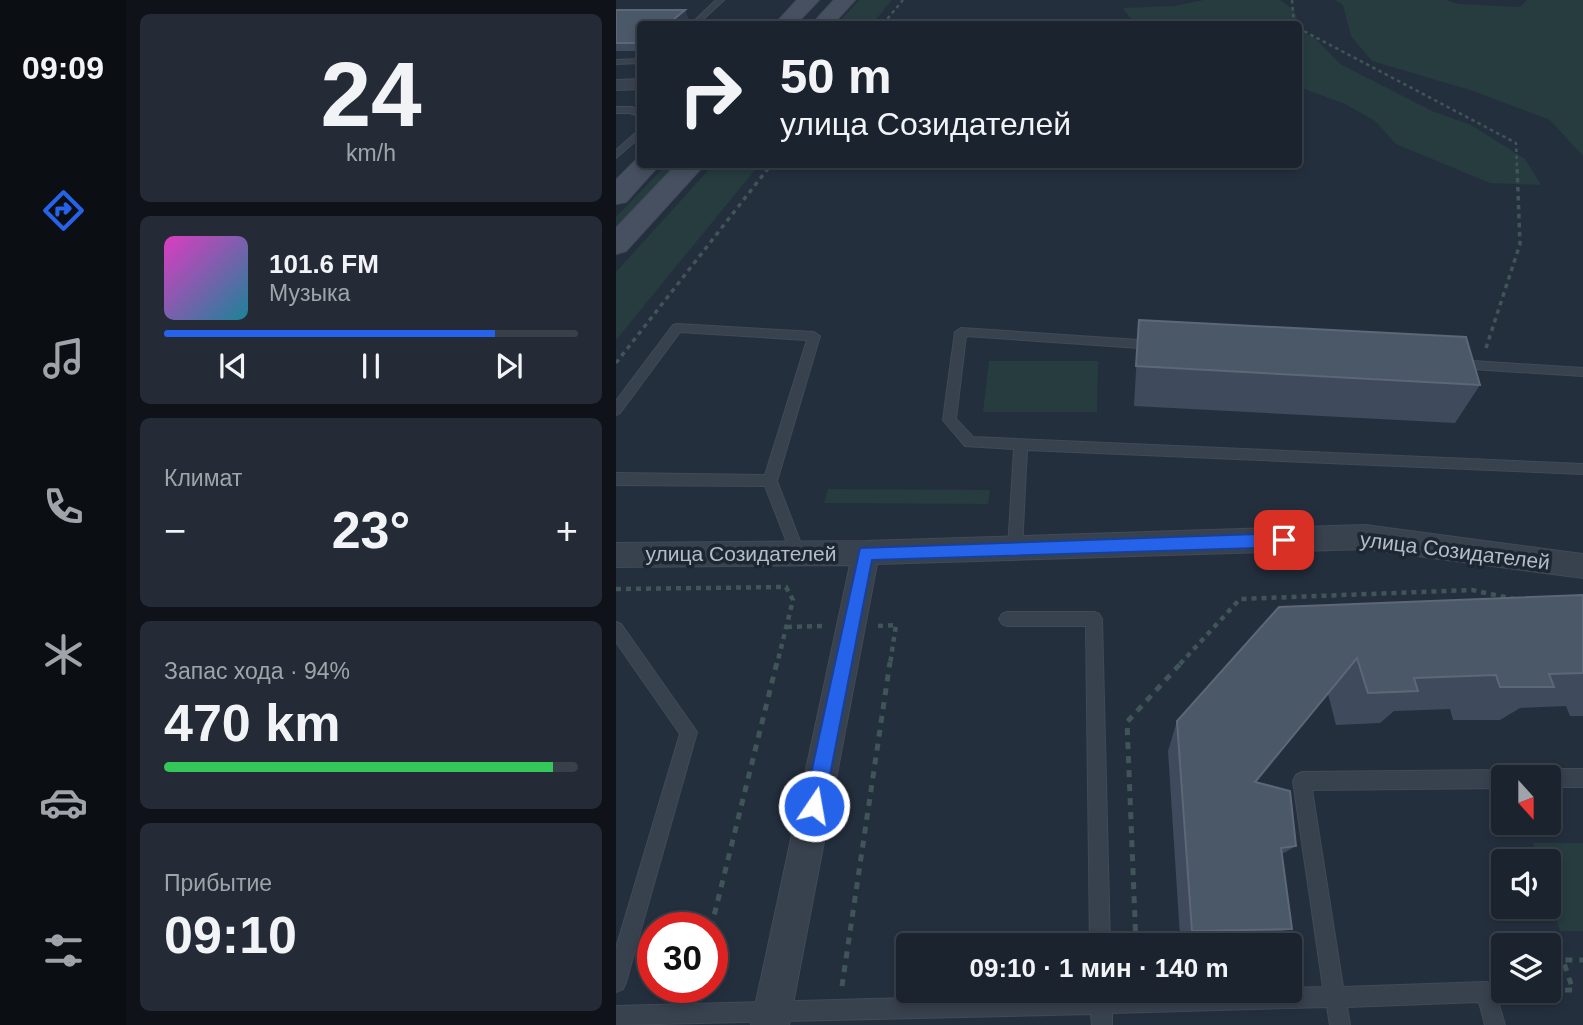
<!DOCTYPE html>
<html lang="ru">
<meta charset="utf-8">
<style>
body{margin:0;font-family:Helvetica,sans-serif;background:#242b36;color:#f1f3f6;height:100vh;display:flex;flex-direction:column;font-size:26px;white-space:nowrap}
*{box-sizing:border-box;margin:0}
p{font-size:23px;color:#a0a4aa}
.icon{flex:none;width:38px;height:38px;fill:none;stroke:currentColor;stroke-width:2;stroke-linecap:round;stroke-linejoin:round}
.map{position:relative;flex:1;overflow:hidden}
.sheet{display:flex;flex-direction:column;gap:14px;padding:14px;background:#0f1319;width:490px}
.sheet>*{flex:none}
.guide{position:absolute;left:21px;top:21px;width:665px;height:147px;border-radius:7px;box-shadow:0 4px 10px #0003,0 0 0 2px #39404a;background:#1b232e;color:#f1f3f6;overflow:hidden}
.needle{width:46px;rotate:159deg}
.fabs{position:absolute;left:875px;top:765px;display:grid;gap:14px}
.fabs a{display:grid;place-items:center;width:70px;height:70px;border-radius:7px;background:#1b232e;box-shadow:0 4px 10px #0003,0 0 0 2px #39404a;font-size:35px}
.speed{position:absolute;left:21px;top:912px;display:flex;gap:14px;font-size:35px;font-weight:700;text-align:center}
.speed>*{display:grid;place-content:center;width:91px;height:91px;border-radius:50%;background:#1b232e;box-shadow:0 4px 10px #0003,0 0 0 2px #39404a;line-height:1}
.speed .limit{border:10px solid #d22;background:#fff;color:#111}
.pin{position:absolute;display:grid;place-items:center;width:60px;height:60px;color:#fff;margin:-30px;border-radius:14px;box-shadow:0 4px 10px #0006}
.me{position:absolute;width:77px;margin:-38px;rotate:12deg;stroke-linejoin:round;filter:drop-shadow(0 0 5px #0008)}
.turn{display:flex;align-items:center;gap:24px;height:147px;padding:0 28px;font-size:32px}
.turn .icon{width:91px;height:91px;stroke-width:2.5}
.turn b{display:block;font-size:49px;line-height:60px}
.big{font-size:52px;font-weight:700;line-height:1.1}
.sheet .tile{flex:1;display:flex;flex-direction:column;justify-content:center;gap:10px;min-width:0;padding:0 24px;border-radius:10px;background:#242b36}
.sheet .dial{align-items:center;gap:0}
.dial b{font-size:91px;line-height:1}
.song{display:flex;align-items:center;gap:21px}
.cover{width:84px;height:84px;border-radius:10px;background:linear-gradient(135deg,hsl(310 70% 55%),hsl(190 70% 35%))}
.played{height:7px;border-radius:4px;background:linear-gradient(90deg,#2563eb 80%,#39404a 80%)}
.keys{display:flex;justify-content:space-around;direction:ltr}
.heat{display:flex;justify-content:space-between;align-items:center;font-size:38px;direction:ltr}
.charge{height:10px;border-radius:5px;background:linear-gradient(90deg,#34c759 94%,#39404a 0)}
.trip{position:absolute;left:280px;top:933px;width:406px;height:70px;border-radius:7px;background:#1b232e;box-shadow:0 4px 10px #0003,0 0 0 2px #39404a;font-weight:700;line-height:70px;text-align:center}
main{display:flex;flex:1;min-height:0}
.menu{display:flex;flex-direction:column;width:126px;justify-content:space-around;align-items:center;background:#0b0e12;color:#a0a4aa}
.menu .icon{width:49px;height:49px}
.menu .current{color:#2563eb}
.menu b{font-size:32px;color:#f1f3f6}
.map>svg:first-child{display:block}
.green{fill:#263c3f}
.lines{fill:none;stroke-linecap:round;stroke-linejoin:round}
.lane-casing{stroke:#414a57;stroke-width:2}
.street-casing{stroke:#414a57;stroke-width:2}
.secondary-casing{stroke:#414a57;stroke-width:2}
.path-far3{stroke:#3f5557;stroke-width:2.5;stroke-dasharray:3.5 3.5;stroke-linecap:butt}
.path-far2{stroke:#3f5557;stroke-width:3.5;stroke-dasharray:4.5 4.5;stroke-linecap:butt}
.path-far1{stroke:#3f5557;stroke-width:4.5;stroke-dasharray:5 5;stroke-linecap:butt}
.path{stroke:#3f5557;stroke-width:5;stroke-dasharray:7 7;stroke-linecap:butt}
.lane{fill:#38414e;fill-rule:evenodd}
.street{fill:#38414e;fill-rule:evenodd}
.secondary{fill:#465061;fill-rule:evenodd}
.wall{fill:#3f4b5c}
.shaded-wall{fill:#2f3b4b}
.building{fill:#4b5868;stroke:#5c6777;stroke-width:2}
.route{fill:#2563eb;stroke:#184099;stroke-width:2}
.labels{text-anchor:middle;stroke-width:7;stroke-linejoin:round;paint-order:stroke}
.street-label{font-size:21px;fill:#b4bcc9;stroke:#1d2633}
</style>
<main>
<nav class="menu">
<b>09:09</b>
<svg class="icon current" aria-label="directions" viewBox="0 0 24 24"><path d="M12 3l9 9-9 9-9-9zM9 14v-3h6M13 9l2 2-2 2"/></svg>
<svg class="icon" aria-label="music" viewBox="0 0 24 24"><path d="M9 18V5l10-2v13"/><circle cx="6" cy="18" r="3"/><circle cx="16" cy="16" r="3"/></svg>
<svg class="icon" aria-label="phone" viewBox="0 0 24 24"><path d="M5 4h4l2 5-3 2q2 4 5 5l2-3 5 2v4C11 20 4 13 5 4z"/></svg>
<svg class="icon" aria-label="climate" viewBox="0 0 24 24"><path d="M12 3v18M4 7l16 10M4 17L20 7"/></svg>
<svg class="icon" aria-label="car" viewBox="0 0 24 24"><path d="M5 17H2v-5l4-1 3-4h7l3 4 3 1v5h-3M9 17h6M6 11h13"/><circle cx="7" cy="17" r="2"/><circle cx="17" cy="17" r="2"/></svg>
<svg class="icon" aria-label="filters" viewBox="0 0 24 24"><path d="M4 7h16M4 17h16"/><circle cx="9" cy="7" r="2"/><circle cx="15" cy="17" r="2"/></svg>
</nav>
<section class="sheet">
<div class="tile dial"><b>24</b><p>km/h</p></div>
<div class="tile">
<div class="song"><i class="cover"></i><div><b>101.6 FM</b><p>Музыка</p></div></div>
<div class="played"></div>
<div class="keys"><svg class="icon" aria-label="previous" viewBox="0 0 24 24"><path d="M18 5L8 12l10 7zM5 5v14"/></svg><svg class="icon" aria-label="pause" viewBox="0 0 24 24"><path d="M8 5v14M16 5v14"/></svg><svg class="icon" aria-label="next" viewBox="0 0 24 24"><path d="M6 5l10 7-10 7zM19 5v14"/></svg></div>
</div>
<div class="tile"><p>Климат</p>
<div class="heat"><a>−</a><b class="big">23°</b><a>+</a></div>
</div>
<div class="tile"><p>Запас хода · 94%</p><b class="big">470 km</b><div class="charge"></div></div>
<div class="tile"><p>Прибытие</p><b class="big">09:10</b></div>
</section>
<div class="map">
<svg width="967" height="1025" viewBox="0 0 967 1025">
<rect width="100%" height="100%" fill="#242f3e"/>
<path class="green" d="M243 0H276L256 24H221Z
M588 0H664L678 10 686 32 699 38 724 64 816 111 855 125 909 159 925 185 874 183 780 144 759 121 729 104 683 87 682 24H519L507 8 558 6Z
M719 0H830L842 4 904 7 911 0H967V156L934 120 857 91 756 61 735 36 727 5Z
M50 165H59L0 228V217Z
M97 165H143L0 340V272Z
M373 361H482L481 412H367Z
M212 489 374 490 372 504 208 503Z
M917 843H967V931H944L933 895V861H923Z"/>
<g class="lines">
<g class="lane-casing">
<path id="lane" d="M100 0H108L82 24H75Z
M24 59V63L0 64V60Z
M0 107H16L24 111V117L14 113H0Z
M24 129V137L0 158V150Z
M61 324 198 332 204 336 161 481 189 554 187 558 182 560 177 558 149 486 0 485V473L149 475 191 340 64 332 4 413 0 415V401L57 325Z
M345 328 538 341 544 345 538 349 350 336 340 419 357 437 967 464V474L411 450 406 548 404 552 399 554 394 552 392 548 398 449 349 446 327 420 339 332Z
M841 360 967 368V376L841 368 835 364Z
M391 612H478L483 614 486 619 494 945H474L470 626H391L386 624 383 619 386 614Z
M0 622 5 624 81 732 10 982 7 989 0 992V948L64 734 0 642Z
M933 769H967V787H933V777H925L927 772Z
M887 770 893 773 895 777H887V788L696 790 727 987 870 982 877 985 889 1025H869L863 1002 731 1007 734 1025H714L711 1007 496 1013V1025H476L475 1014 0 1025V1006L475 993V990H495V993L674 990V988L707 987 677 781 680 775 686 772Z"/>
</g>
<g class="street-casing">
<path id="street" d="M24 79V89L0 90V80Z
M749 525 967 554V578L749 549 261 564 173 1025H135L234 565 0 567V543L250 541Z"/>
</g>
<g class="secondary-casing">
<path id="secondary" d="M181 0H203L180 24H159Z
M218 0H239L217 24H196Z
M22 158H24V164H44L10 202 0 204V180Z
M61 164H89L10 251 0 254V228Z"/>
</g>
<path class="path-far3" d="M676 0 678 24
M267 24 287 0
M682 28 900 143 901 168
M153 168 156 164"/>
<path class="path-far2" d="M870 348 904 244 901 166
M0 363 154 166"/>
<path class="path-far1" d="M0 589 170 587 177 600 161 664
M262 626 280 625 274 664
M171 627 207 626
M564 664 624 599 856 590 898 599"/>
<path class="path" d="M95 928 161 662
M520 945 511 722 566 662
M226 986 274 662
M893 991 957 990 947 960H967"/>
<use href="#lane" class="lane"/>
<use href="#street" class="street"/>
<use href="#secondary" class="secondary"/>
</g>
<path class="wall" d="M0 10H69L72 18 24 24V51H0Z
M523 320 864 385 839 423 518 406Z
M967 595V716H954L950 706 904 708 884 720H837L834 709 778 711 764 723 720 725 712 694 639 782 680 846 666 854 676 929 650 934 564 936 552 751 561 721 663 607Z
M923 941 887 945V982H886L876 942Z"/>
<path class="shaded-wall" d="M69 10 72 18 64 24H52Z"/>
<path class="building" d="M0 10H69L52 24H24V43H0Z
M523 320 850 337 864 385 520 366Z
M967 595V673L933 674 938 687H884L880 675 798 678 802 691 752 693 741 658 639 782 674 791 680 846 665 848 676 929 576 931 561 721 663 607Z
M923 941 924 945H887V954L884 942Z"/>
<path class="route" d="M668 533 674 535 676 540 674 545 668 547 256 560 208 806 205 813 198 816 191 813 188 806 244 548Z"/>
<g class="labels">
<g class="street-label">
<text transform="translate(839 551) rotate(7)" y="7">улица Созидателей</text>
<text x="125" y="561">улица Созидателей</text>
</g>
</g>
</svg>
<div class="fabs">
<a><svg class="needle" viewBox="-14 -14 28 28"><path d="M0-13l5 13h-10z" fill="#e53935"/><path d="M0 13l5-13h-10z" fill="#a0a4aa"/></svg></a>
<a><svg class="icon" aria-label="sound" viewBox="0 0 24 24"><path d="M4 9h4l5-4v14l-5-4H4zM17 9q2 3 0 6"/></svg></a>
<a><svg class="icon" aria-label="layers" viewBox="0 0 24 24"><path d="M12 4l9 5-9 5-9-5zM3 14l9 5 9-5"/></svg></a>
</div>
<div class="speed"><div class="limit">30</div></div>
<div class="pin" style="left:668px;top:540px;background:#d93025"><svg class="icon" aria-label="arrive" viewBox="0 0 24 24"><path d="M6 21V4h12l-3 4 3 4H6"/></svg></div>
<svg class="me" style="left:198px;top:806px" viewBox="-20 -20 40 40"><circle r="17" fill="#2563eb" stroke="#fff" stroke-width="3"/><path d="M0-11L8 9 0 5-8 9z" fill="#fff"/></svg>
<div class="trip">09:10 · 1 мин · 140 m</div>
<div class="guide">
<div class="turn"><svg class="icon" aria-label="right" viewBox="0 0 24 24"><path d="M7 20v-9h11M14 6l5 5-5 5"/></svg><div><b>50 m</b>улица Созидателей</div></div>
</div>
</div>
</main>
